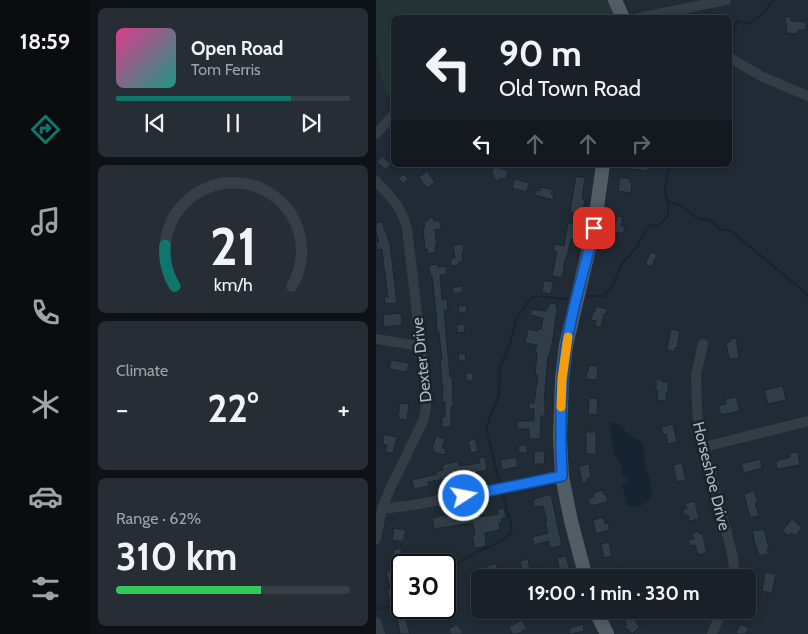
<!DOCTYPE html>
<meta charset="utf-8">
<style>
body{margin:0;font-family:Cabin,sans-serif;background:#262d34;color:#f1f3f6;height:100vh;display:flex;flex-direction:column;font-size:19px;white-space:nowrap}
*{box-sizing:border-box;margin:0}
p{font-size:16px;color:#9fa3a8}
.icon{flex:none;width:28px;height:28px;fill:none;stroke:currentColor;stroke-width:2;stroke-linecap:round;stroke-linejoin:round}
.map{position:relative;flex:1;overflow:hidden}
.drawer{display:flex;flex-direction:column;gap:8px;padding:8px;background:#0e1216;width:286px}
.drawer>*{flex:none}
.hud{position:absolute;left:15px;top:15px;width:341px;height:152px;border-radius:8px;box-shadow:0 2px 8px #0003,0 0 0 1px #373e45;background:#192028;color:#f1f3f6;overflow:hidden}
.speed{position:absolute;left:15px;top:554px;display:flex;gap:10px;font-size:25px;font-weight:700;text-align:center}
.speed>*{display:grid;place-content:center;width:65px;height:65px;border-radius:50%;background:#192028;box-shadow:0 2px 8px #0003,0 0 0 1px #373e45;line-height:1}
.speed .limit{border:2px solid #111;border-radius:8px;background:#fff;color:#111}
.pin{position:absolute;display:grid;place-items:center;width:42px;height:42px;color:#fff;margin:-21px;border-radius:10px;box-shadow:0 2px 8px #0006}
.me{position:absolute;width:55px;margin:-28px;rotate:79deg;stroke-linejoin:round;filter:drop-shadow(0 0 4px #0008)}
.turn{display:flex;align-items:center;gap:18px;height:105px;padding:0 25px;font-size:22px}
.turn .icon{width:65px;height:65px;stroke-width:2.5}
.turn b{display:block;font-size:35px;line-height:42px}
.lanes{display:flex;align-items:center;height:48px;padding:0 25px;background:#0003;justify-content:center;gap:25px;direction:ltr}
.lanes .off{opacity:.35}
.big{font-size:38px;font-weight:700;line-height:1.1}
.drawer .tile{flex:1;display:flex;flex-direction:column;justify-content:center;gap:8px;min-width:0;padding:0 18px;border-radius:8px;background:#262d34}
.drawer .dial{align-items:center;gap:0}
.dial svg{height:130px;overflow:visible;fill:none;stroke:#373e45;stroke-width:7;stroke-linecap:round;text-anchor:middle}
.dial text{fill:#f1f3f6;stroke:none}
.song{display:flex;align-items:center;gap:15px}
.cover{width:60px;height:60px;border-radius:8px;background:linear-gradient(135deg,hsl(330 70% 55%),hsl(170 70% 35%))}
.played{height:5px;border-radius:2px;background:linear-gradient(90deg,#0f766e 75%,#373e45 75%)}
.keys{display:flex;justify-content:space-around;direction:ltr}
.heat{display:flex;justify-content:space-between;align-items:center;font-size:28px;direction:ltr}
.charge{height:8px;border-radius:4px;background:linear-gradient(90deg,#34c759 62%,#373e45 0)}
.trip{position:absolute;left:95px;top:569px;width:285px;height:50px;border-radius:8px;background:#192028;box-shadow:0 2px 8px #0003,0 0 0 1px #373e45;font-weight:700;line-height:50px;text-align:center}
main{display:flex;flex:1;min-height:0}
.tab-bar{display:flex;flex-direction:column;width:90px;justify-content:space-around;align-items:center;background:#0a0d10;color:#9fa3a8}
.tab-bar .icon{width:35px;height:35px}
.tab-bar .selected{color:#0f766e}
.tab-bar b{font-size:22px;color:#f1f3f6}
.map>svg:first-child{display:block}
.green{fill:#233536}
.water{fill:#162331}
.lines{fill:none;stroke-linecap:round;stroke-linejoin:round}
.stream{stroke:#162331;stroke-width:2}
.building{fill:#303d48;stroke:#1c242c}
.minor{stroke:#343d45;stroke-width:10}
.major{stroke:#525c65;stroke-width:14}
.route-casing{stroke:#114b97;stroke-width:12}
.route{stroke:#1a73e8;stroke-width:9}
.slow{stroke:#f59e0b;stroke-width:9}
.labels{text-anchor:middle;stroke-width:5;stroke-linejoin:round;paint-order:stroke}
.street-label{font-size:16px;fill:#aeb8c2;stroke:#1a222a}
</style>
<main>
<nav class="tab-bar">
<b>18:59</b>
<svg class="icon selected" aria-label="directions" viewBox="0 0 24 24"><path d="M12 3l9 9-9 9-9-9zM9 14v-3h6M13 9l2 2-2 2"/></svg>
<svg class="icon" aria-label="music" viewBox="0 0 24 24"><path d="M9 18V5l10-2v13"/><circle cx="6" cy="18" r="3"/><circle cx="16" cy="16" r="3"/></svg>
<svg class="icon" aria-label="phone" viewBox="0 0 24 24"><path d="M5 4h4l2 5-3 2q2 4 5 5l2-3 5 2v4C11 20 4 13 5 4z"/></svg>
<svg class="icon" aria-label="climate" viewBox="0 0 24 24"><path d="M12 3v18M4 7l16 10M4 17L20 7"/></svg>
<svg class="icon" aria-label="car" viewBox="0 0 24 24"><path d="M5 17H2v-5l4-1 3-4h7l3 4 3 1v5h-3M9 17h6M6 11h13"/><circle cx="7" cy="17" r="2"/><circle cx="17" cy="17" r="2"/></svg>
<svg class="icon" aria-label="filters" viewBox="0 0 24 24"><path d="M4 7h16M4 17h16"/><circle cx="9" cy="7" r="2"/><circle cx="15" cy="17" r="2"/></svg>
</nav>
<section class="drawer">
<div class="tile">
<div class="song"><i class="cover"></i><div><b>Open Road</b><p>Tom Ferris</p></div></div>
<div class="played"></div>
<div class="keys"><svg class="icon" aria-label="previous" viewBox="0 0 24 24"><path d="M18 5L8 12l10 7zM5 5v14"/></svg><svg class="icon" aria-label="pause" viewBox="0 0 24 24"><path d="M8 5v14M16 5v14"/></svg><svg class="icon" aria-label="next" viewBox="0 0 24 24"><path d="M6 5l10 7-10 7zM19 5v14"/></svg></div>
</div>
<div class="tile dial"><svg viewBox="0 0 100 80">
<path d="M14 69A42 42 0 1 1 86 69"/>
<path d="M14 69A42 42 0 0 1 8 44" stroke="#0f766e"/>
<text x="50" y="56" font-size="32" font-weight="700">21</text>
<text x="50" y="72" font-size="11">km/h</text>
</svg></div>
<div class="tile"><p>Climate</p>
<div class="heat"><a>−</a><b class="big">22°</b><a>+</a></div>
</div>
<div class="tile"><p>Range · 62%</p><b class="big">310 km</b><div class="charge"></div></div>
</section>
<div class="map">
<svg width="432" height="634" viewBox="0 0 432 634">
<rect width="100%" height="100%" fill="#212b35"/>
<path class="green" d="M0 0H238L246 17 18 18 17 93 10 96 0 53Z"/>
<path class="water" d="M233 422C237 422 241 424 244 426 247 427 249 432 252 434 255 437 262 438 265 442 269 447 268 457 269 464 272 477 284 498 266 505 261 507 256 508 251 505L246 485 251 483 253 478 246 476 245 465 238 453Z"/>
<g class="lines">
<path class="stream" d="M354 37 361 21 373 24 385 15 398 0
M292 202 304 205 321 218 335 221 344 229 355 231 424 288 432 297
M211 296H229L238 283 246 263 260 248 271 228 274 225 282 226 292 216V202L289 191 291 176 295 165
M124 485 110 428 123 395 124 366 132 350 141 317 156 297C168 295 180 299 192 299
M69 571C79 565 89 559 99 553 113 546 126 543 136 531L135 524 126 492
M2 609 26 604"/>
</g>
<path class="building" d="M409 17H415V21L430 22V30H422V34L410 33 411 24 409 23Z
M6 156 15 164 10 170 1 162Z
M118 165 124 166V168L132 171 129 180 124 178 123 181 117 179 118 175H115Z
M256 165H272V171L255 169Z
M51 171 59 182 51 188 43 177Z
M28 174 32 179 27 184 22 178Z
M200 176 209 178 206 199 209 200 206 214 194 212Z
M244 177 254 179V182L256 183 255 193 242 191Z
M139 179 153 183 151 192 136 188Z
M165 187 177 190 175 194 178 195 177 200 159 195 161 190 164 191Z
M241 216 247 217 245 226 249 227 247 234 235 231 237 221 240 222Z
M52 218H57L58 221H64L65 229 59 230 61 246H59L60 252 52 254 51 249H49L47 228H49L48 222 52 221Z
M6 221 14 244 21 303 9 304 8 297H12L8 267 6 249 1 250 0 246V242H3L0 232V223Z
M192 223 201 225 199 239H195L190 260H189L187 275H186L185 278 176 276 181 252 177 251 179 244 188 246Z
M87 244 88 252 86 253 87 262H83V265L75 266V258H79L77 246Z
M275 252 281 255 275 267 269 264Z
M62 264V267H64L70 266 71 274 64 275 66 300 71 299 72 310 68 311 74 377H76L77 407H75V427H66V417H69V402H66L67 384H66L64 360H66L63 332H61L60 321H61L56 276H54L53 265Z
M168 280 177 282 175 294 166 292Z
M86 286 87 292 78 294 76 288Z
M174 303 180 304 181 310 176 345 173 356 172 355 168 403H169V416H165L164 439H153V429H141V421H158V409H153V403H158L162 375H159L161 353 159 352 161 345 149 343 152 329 162 331V329H165L167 318 154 315 155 309 170 311Z
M90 305 91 312 83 313 82 306Z
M220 306 231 309 230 314H228L225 327 219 326 220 321 215 320 217 312 218 313Z
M25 313 26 325 8 327 7 315Z
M88 324 89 332 81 333V325Z
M295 329 304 331 301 348H299V352L291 350Z
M360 338 363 358 353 359 350 342H354V339Z
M89 353 90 360 83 361 82 354Z
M15 360 33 363 31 372 13 369Z
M213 365 222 366 221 380 210 379 211 372H212Z
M90 373H97V381H90Z
M280 379H286V382H292V393H290V401L281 400 282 391H280Z
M407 386 410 400 392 404 388 390Z
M360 397 364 411 345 415 342 406 350 404 349 399Z
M213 398H222L221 415 212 414Z
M24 403 33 404 31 420 22 418Z
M297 424 301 442 292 444 290 434 287 435 285 427Z
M210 432H220V454H210Z
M8 434 21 437 17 453 9 452 11 445 7 444Z
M60 436 69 439 66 448 70 449 69 455 57 452 58 449H56Z
M99 439 102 451 95 453 92 441Z
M142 445H151V453H143Z
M158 451H168L169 464H158Z
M422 452 424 465 401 469 400 461 414 457 413 453Z
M109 457 111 470 93 474V475L52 482 53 486 38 489 36 480 61 474 60 471 67 470 66 465 82 461 83 466 104 463 103 458Z
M140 457 142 467 126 470 124 460Z
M384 459 386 468 368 473 365 464Z
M306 463 310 480 301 482 297 465Z
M213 464 215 478 211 479V482L206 483 203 466Z
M226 490 228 495 230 494 232 502 214 506 212 499 218 497 217 493Z
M378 491 382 502 379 503 383 516 374 518 368 494Z
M175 494 186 546 174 548 173 541 158 545 156 537 172 533 169 522 171 521 167 506 158 507 157 500 160 499V498Z
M319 501 323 519 313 521 312 515H308L307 509H311L309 503Z
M128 508 130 518 125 519 126 523H123L124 530 109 533 110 546 99 548 96 535H99L97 523 58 529 56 518 69 515V517L82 514V513L102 510 104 517 122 514 121 510Z
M227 517 229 524 232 523 233 530 220 534 217 520Z
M416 519 426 528 419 536 415 533 413 536 406 531Z
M18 528 30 530 27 542 16 540Z
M388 529 393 548H391L392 554 383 556 381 548H380L376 531Z
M322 531 323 534 326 533 331 553 322 555 319 545 314 546 312 540 318 539 316 533Z
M233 542 236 556 228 558 225 544Z
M26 548 24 559 19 560 17 550Z
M190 556 194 571 184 573 181 558Z
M152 559 154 570 167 567 170 577 132 578V575L146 572 144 561Z
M120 564 123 576 112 578 110 566Z
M240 566 242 578H233L231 569Z
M22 569 23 574 20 575 22 588 26 587V596L13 598 11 590 14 589 10 571Z
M389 572 400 574 396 593 386 591Z
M75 601 77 616 67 618 66 608H69V602Z
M159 610H174L175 615 161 619Z
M194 610H210L211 613 195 616Z
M31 611 33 616 29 617 34 634H24L20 614Z
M255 616 264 627 256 634 252 629 248 628 251 625 248 621Z
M146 620 151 629 141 634H136L133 627Z
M82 624 87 634H75L72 629Z
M207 624 208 631 194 634 193 628Z
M364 624 373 628 370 634H360Z"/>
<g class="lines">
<path class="minor" d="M262 18 350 0
M354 58 387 77 432 96
M0 134 18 114
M0 181C15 197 26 207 31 229L51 398 48 419 14 489 6 509 0 539
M0 339 44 346
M327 344 320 375 321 408 323 429 356 553 359 574 358 578
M328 447 432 421
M6 509 38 505 186 476
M0 622 4 634
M336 634 346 610"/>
<path class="major" d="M239 0 247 18
M210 578 195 521 186 476 184 436 186 379 190 345 218 228 227 165
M219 610 231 634"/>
</g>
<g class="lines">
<g class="route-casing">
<path id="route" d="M88 496 186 476C184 433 184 389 190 347 196 306 210 267 218 228"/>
</g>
<use href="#route" class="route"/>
<path class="slow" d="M185 407 186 379 192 337"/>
</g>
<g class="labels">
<g class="street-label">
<text transform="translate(45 360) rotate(-96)" y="6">Dexter Drive</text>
<text transform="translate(336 476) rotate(76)" y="6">Horseshoe Drive</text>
</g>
</g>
</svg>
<div class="speed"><div class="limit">30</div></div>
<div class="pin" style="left:218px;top:228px;background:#d93025"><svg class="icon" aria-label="arrive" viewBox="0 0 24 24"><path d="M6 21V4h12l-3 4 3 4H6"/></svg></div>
<svg class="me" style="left:88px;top:496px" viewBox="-20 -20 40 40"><circle r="17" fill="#1a73e8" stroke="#fff" stroke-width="3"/><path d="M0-11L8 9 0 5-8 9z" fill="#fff"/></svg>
<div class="trip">19:00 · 1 min · 330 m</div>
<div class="hud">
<div class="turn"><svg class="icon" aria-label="left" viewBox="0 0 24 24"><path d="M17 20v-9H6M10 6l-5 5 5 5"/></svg><div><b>90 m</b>Old Town Road</div></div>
<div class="lanes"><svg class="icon" aria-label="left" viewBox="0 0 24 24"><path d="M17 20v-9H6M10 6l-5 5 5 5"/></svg><svg class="icon off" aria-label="ahead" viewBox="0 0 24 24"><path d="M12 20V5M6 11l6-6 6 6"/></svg><svg class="icon off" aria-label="ahead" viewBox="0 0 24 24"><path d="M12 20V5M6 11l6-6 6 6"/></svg><svg class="icon off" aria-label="right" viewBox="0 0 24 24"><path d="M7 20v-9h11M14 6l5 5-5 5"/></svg></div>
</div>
</div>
</main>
